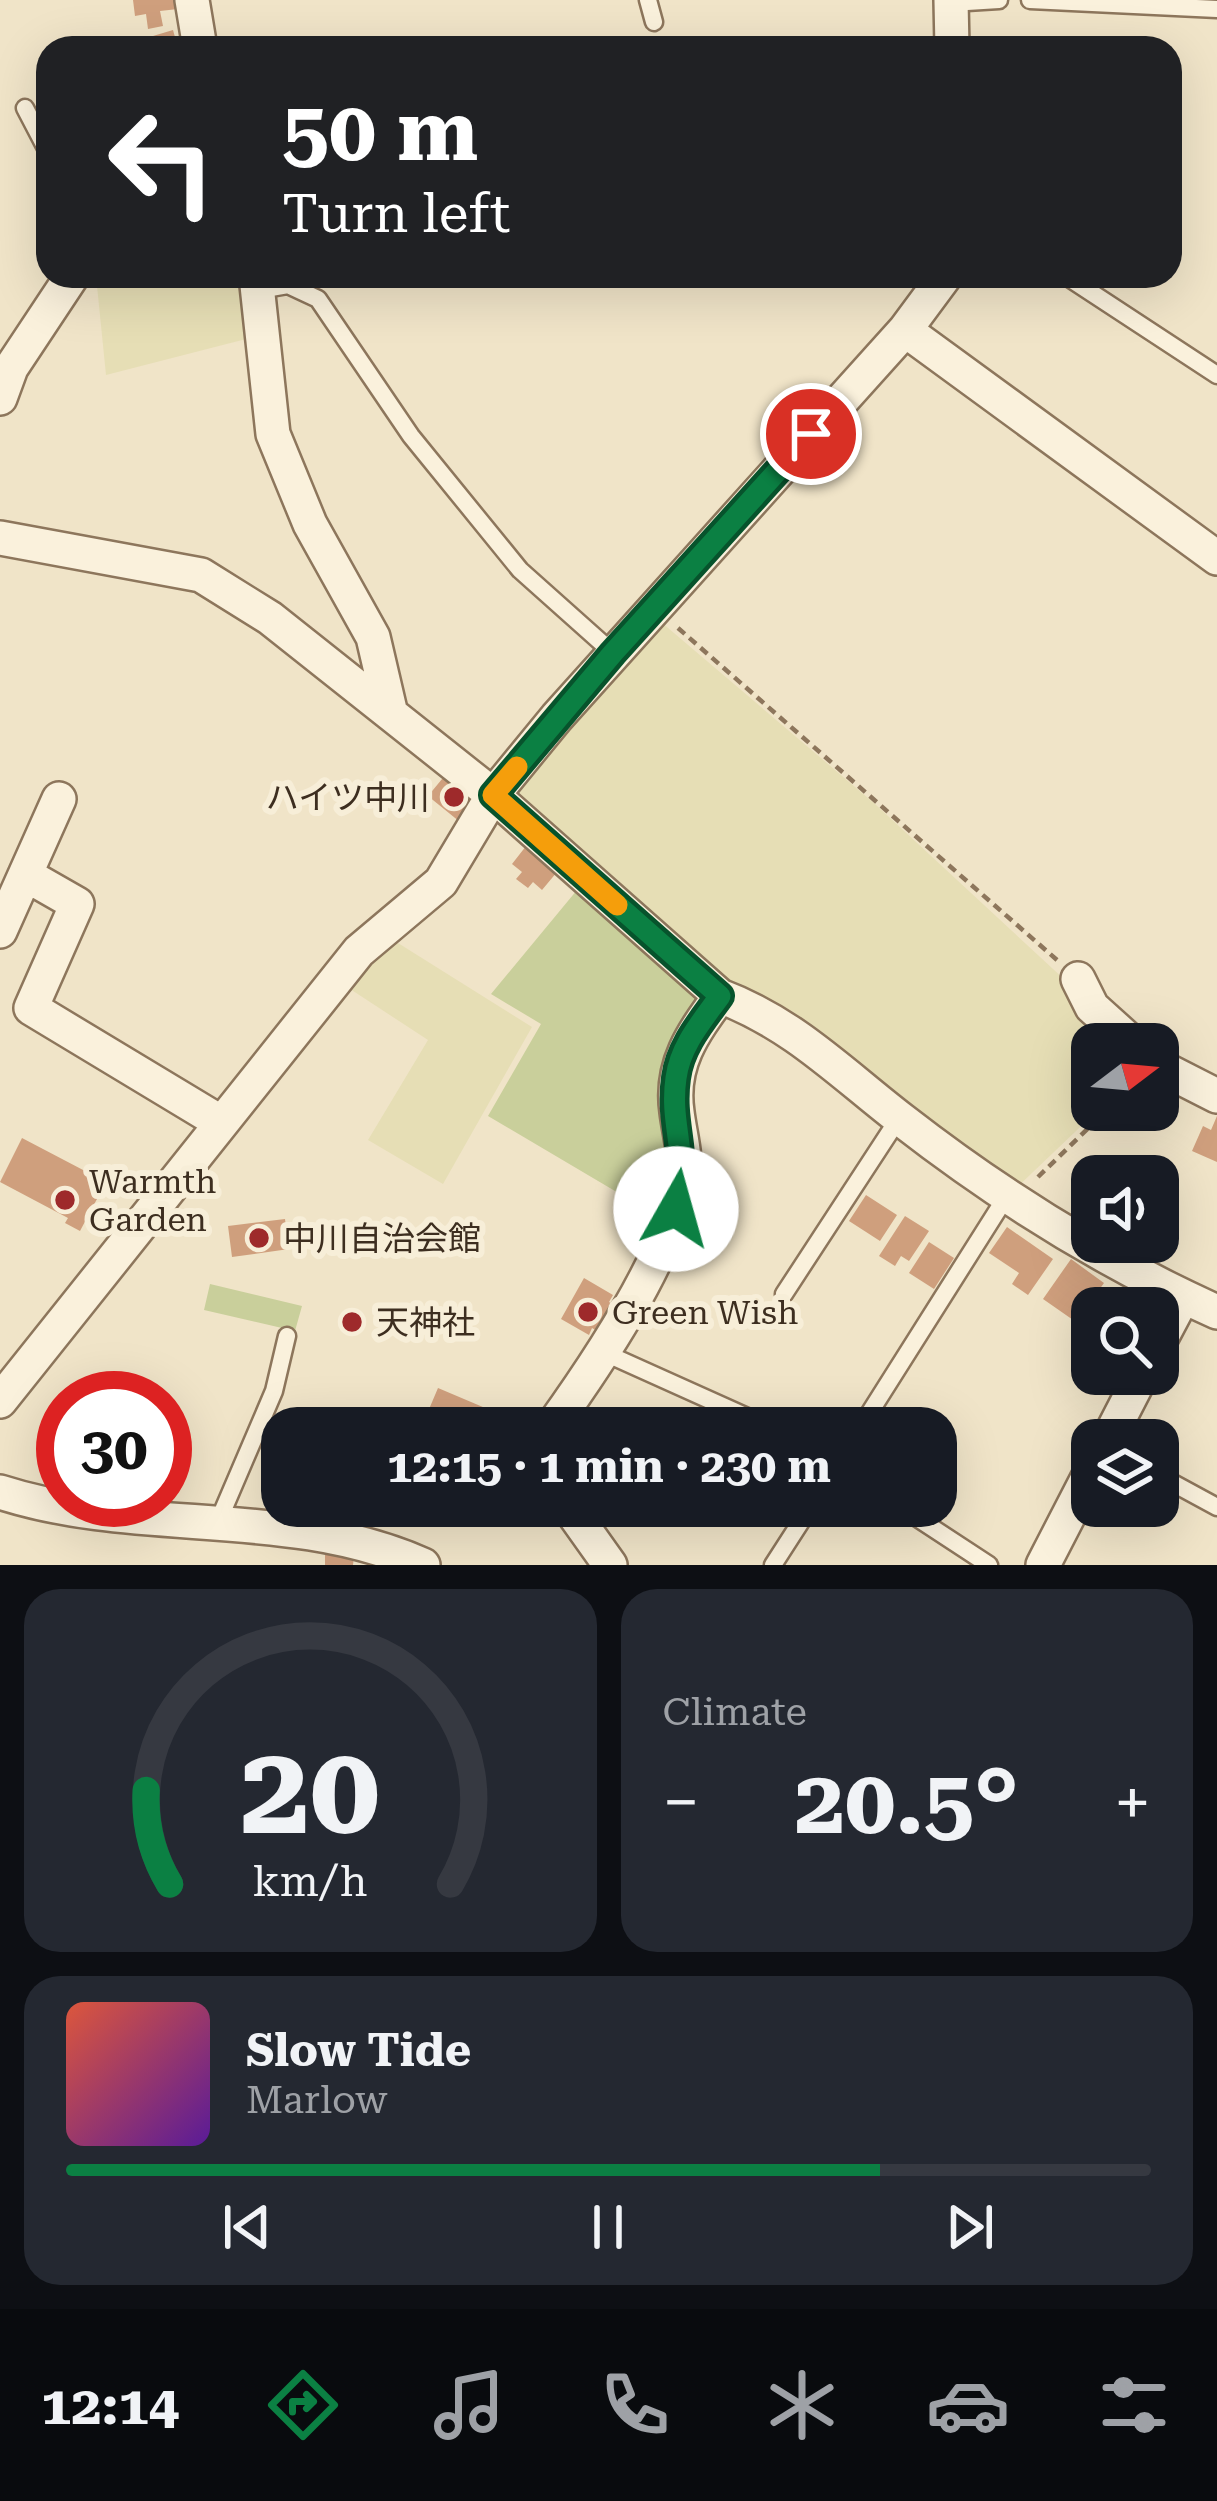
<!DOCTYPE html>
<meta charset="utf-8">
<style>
body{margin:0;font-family:"Roboto Serif","Noto Sans JP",serif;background:#242831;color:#f1f3f6;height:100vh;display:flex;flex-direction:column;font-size:45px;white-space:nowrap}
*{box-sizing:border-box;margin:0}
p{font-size:39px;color:#9ea1a6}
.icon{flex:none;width:66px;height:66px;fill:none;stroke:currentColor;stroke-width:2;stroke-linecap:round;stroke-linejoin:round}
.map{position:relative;height:1565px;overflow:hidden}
.details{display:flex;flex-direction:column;gap:24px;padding:24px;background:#0d0f14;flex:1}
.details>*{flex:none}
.hud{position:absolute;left:36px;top:36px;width:1146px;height:252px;border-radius:36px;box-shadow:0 12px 48px #0002;background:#202124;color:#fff;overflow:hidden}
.needle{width:78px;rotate:74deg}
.tools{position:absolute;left:1071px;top:1023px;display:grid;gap:24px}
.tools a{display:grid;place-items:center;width:108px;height:108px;border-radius:24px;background:#171b24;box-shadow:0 12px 48px #0002;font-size:60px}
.speed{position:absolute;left:36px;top:1371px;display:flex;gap:24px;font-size:60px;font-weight:700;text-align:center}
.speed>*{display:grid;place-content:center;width:156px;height:156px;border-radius:50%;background:#171b24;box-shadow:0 12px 48px #0002;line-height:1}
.speed .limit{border:18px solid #d22;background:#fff;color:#111}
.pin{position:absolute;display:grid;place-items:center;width:102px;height:102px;color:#fff;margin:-51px;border:6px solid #fff;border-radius:50%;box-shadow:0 3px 12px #0007}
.me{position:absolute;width:132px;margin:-66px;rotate:7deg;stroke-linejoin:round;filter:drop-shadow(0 0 9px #0008)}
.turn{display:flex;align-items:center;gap:42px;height:252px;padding:0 48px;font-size:54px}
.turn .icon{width:156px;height:156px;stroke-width:2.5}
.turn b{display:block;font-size:84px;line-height:102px}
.big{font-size:90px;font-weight:700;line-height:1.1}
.details .widget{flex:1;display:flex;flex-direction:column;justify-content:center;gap:18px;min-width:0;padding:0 42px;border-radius:36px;background:#242831}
.details .dial{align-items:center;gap:0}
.dial svg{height:312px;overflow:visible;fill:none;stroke:#363941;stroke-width:7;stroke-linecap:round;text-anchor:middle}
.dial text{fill:#f1f3f6;stroke:none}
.song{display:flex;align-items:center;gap:36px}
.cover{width:144px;height:144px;border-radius:18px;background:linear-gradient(135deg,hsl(10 70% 55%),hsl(270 70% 35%))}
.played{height:12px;border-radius:6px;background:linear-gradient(90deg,#0b8043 75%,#363941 75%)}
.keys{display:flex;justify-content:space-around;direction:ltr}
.heat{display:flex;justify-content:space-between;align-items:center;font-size:66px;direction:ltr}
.details .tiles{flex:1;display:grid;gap:24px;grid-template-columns:1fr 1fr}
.widget:last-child{grid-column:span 2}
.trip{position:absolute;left:261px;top:1407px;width:696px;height:120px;border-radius:36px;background:#171b24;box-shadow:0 12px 48px #0002;font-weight:700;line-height:120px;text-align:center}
.tabs{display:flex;height:192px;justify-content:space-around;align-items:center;background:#090b0e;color:#9ea1a6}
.tabs .icon{width:84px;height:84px}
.tabs .selected{color:#0b8043}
.tabs b{font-size:54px;color:#f1f3f6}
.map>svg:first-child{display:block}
.farmland{fill:#e6deb5}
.green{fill:#c9cf9b}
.building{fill:#cf9f7d}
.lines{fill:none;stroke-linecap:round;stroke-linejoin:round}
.service-casing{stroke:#8d765c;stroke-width:21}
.minor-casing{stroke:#8d765c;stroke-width:38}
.path{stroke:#8d765c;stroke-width:4.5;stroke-dasharray:9 6;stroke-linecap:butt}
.service{stroke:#faf1dc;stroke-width:16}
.minor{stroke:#faf1dc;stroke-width:33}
.route-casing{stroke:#07532c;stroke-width:30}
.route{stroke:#0b8043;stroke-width:21}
.slow{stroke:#f59e0b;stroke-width:21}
.poi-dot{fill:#9e2a2b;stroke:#f7eed8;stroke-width:4.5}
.labels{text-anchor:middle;stroke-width:12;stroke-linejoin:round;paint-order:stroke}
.poi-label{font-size:33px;fill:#3d2e20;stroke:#f7eed8;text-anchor:start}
</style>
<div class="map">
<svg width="1217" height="1565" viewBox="0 0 1217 1565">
<rect width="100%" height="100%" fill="#f0e4c8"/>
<path class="farmland" d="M96 276H247L250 338 106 375Z
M661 622 875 804 1079 993 1123 1044H1092V1110H1098L1013 1191 725 982 516 800 515 787Z
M390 938 532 1027 443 1184 368 1140 428 1040 344 985Z"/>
<path class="green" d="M582 884 710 997 673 1104 664 1220 488 1116 541 1024 491 994Z
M210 1284 302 1306 295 1331 204 1310Z"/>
<path class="building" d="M133 0H177L178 9 160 11 163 26 148 29 146 14 135 16Z
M173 30 178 48H146L143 39Z
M447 773 479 799 460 822 428 796Z
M530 841 562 866 542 890 533 882 528 888 516 879 522 872 512 864Z
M1217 1116V1162L1192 1151 1203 1126 1211 1130Z
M22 1138 106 1182 80 1231 65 1223 68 1218 0 1182Z
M866 1195 897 1215 880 1241 849 1221Z
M905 1216 929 1231 909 1261 901 1256 895 1266 879 1256Z
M285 1219 289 1249 232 1257 228 1226Z
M1007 1227 1053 1259 1028 1295 1012 1284 1019 1273 989 1253Z
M929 1242 954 1258 934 1289 909 1273Z
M1071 1259 1104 1283 1076 1322 1043 1299Z
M584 1278 613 1295 609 1302 614 1305 599 1332 592 1328 589 1335 561 1319Z
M438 1388 511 1419 508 1428H421Z
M325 1554 354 1556 353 1565H325Z"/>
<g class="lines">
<g class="service-casing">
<path id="service" d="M648 0 654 22
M1030 0 1217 9
M951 3 999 0
M25 108 48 152
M1066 276 1217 375
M259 290 288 285 318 299 411 436 520 570 613 653
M784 1294 899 1118
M605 1353 772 1428
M860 1428 1006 1197
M1158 1475 1217 1507
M899 1506 989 1565
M218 1522 274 1391 287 1336
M322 1531 375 1506
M773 1565 811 1506"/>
</g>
<g class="minor-casing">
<path id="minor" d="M192 0 200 48
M951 0 952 48
M256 276 273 434 310 524 373 637 390 710
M905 330 945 276
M0 398 11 368 72 276
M0 538 201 575 270 618 493 795 720 996C794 1024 841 1073 902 1120 1001 1197 1103 1261 1217 1312
M28 876 77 904 31 1008 220 1122
M0 931 59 799
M1078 979 1092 1007 1133 1044
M1158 1066 1217 1096
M1158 1344 1183 1297
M0 1401 359 951 441 882 493 795 557 717 905 330 1217 558
M551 1428C597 1364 666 1262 682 1185 688 1160 680 1137 677 1112 670 1064 693 1033 720 996
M1108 1440 1142 1374
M0 1492C139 1537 288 1505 423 1565
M568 1506 610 1565
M1043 1565 1092 1470"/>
</g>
<path class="path" d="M678 628 1057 960
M1038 1177 1107 1110"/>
<use href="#service" class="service"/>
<use href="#minor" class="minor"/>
</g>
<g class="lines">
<g class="route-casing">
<path id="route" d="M676 1209C690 1155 669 1126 676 1078 680 1046 702 1021 720 996L493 795 613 653 811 434"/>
</g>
<use href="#route" class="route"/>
<path class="slow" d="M517 767 493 795 617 905"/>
</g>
<g class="poi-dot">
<circle cx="454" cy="797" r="12"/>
<circle cx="65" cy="1200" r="12"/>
<circle cx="259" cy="1238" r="12"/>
<circle cx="588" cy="1312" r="12"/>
<circle cx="352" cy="1322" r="12"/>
</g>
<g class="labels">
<g class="poi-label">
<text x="430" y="809" text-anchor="end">ハイツ中川</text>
<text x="89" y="1193">Warmth<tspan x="89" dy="38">Garden</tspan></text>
<text x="283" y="1250">中川自治会館</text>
<text x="612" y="1324">Green Wish</text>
<text x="376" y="1334">天神社</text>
</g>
</g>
</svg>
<div class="tools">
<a><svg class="needle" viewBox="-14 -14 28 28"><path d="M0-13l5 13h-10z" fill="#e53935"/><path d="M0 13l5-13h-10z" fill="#9ea1a6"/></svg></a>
<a><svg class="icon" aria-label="sound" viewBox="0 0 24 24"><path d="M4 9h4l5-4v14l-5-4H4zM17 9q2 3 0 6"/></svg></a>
<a><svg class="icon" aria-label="search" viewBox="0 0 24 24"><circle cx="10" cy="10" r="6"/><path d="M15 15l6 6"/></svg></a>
<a><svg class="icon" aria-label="layers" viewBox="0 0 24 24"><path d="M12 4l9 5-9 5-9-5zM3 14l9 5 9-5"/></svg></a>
</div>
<div class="speed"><div class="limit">30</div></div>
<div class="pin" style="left:811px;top:434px;background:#d93025"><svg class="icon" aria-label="arrive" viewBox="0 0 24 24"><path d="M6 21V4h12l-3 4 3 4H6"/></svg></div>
<svg class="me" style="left:676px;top:1209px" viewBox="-20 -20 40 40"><circle r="19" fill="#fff"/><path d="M0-13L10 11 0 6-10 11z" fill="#0b8043"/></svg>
<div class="trip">12:15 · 1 min · 230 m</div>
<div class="hud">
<div class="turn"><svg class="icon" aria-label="left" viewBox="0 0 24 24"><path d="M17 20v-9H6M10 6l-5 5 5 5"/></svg><div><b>50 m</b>Turn left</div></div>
</div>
</div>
<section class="details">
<div class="tiles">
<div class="widget dial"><svg viewBox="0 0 100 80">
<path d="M14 69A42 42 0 1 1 86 69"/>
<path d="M14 69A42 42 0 0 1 8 45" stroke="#0b8043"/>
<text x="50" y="56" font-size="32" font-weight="700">20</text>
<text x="50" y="72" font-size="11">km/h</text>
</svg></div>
<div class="widget"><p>Climate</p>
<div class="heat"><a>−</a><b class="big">20.5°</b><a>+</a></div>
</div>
<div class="widget">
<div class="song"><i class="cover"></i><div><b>Slow Tide</b><p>Marlow</p></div></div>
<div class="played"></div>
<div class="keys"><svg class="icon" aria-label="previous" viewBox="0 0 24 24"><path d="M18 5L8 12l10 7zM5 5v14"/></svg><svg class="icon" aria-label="pause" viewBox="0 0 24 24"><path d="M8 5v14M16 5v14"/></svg><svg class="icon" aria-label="next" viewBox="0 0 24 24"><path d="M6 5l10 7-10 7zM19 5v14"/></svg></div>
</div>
</div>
</section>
<nav class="tabs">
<b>12:14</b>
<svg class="icon selected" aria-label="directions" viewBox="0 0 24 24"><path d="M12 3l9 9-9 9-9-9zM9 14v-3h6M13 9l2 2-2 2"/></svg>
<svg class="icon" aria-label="music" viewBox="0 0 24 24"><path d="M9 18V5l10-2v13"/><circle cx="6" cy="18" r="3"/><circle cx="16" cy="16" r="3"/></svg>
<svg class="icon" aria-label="phone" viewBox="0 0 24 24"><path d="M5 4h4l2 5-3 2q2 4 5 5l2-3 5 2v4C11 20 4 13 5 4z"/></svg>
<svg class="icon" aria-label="climate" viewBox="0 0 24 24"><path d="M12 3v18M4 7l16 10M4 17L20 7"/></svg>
<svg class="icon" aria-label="car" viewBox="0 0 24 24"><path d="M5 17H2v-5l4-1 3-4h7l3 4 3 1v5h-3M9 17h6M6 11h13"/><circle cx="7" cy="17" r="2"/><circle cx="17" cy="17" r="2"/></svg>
<svg class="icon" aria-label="filters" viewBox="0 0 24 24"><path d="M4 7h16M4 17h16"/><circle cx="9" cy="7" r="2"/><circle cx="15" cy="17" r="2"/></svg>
</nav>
